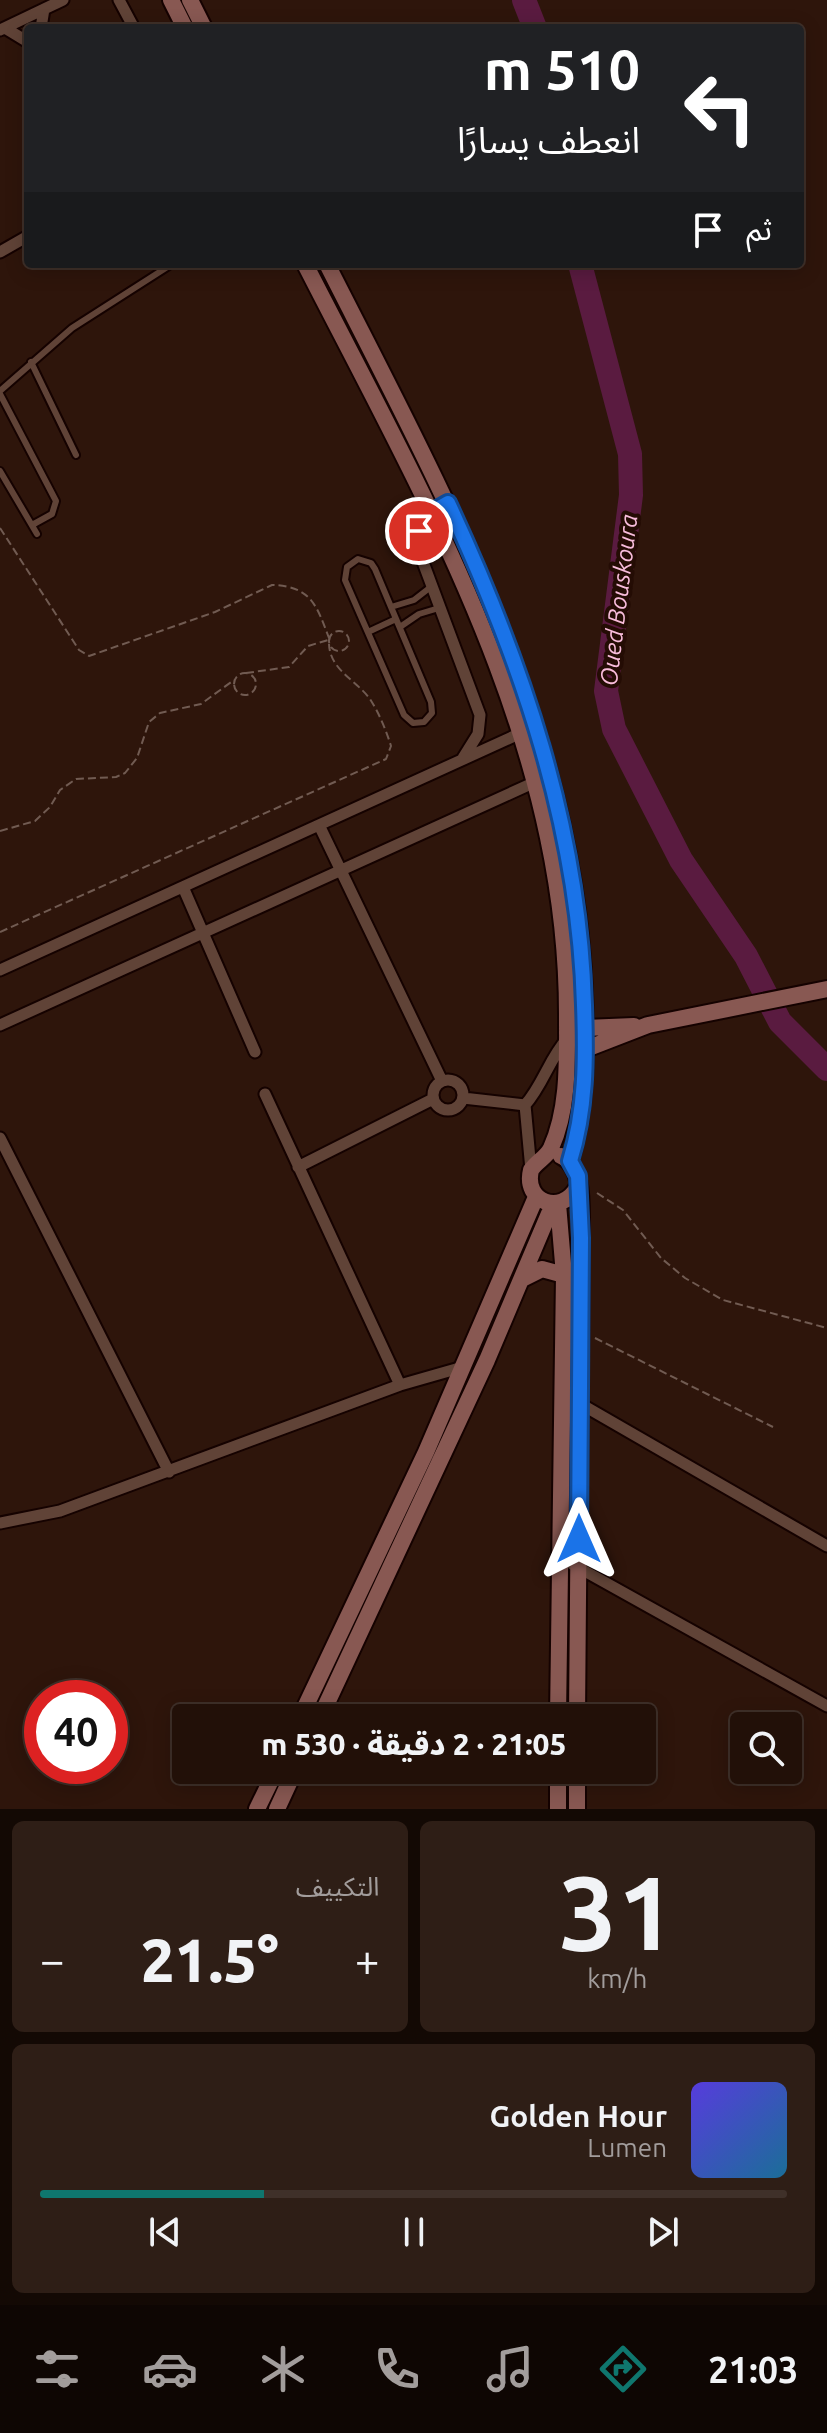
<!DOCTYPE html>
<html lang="ar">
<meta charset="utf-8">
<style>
body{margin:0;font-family:Ubuntu,"Noto Sans Arabic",sans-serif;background:#2e1e16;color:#f1f3f6;direction:rtl;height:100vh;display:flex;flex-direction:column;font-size:30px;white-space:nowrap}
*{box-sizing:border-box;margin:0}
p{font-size:26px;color:#a29d9c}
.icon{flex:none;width:44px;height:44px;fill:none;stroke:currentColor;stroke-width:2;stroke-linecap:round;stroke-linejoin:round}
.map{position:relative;height:1809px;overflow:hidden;direction:ltr}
.details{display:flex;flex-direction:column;gap:12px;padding:12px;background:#130904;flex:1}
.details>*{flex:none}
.banner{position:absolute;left:24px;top:24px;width:780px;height:244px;border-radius:8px;box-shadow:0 4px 20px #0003,0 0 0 2px #3f3029;direction:rtl;background:#202124;color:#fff;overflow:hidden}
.controls{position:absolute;left:730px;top:1712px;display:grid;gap:16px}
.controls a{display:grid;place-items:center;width:72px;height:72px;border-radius:8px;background:#221008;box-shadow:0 4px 20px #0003,0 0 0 2px #3f3029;font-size:40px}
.speed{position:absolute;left:24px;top:1680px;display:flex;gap:16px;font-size:40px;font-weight:700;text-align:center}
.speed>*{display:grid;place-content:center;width:104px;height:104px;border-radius:50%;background:#221008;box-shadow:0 4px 20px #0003,0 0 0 2px #3f3029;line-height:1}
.speed .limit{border:12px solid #d22;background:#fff;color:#111}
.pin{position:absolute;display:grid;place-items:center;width:68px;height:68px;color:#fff;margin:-34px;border:4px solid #fff;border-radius:50%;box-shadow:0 2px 8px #0007}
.me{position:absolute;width:88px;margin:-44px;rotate:0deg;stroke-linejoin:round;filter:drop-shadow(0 0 6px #0008)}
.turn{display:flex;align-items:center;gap:28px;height:168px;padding:0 32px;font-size:36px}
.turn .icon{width:104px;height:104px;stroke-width:2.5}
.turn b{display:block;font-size:56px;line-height:68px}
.then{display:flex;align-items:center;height:76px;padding:0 32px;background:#0003;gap:16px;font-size:30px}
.big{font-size:60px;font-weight:800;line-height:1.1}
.details .widget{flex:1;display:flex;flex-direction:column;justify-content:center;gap:12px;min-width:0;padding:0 28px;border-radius:12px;background:#2e1e16}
.details .dial{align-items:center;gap:0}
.dial b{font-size:104px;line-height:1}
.song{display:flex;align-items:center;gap:24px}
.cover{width:96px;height:96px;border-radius:12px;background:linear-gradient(135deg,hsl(250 70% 55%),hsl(200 70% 35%))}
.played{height:8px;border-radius:4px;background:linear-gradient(90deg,#0f766e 30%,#3f3029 30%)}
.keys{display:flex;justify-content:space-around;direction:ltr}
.heat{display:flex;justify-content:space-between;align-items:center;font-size:44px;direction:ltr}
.details .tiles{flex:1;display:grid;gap:12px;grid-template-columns:1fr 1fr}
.widget:last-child{grid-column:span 2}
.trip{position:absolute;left:172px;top:1704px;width:484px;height:80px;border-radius:8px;background:#221008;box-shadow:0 4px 20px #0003,0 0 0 2px #3f3029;font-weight:800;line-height:80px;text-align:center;direction:rtl}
.menu{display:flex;height:128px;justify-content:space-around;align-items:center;background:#0e0603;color:#a29d9c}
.menu .icon{width:56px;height:56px}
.menu .selected{color:#0f766e}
.menu b{font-size:36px;color:#f1f3f6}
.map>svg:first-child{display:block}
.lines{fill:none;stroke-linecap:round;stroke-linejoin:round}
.river{stroke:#5a1b40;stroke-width:24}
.lane-casing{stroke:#150200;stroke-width:10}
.street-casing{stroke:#150200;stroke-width:15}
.secondary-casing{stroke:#150200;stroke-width:20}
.path{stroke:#715b52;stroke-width:2;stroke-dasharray:8 4;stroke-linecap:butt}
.lane{stroke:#604337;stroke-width:6}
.street{stroke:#604337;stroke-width:11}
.secondary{stroke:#885852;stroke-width:16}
.route-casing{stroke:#114b97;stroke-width:20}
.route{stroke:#1a73e8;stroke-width:14}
.labels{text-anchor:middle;stroke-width:8;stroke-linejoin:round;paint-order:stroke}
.water-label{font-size:24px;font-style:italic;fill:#f8bcdb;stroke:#240c04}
</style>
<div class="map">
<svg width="827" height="1809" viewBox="0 0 827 1809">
<rect width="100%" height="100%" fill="#2e150b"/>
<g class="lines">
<path class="river" d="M524 0 535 28
M580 264 630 454 631 495 606 691 614 729 681 860 746 956 780 1022 827 1069"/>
<g class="lane-casing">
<path id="lane" d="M31 362 76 455
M0 391 72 328 172 264
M0 394 56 501 52 514 32 525
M0 471 37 534
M358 559 371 563 375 569 431 702 432 713 424 722 413 723 404 715 345 580 347 567Z
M391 607 414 600 432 586
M400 627 419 614 439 608
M368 632 396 619"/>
</g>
<g class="street-casing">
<path id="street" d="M119 0 134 28
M5 28 28 42
M41 28 44 9
M0 30 63 0
M0 252 28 236
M433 511 419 531 420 554 480 715 478 734 463 758
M319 825 442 1081
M183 887 255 1052
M0 970 521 733
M0 1025 533 783
M433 1095a15 15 0 1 1 30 0a15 15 0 1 1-30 0Z
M265 1094 400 1385
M463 1098 525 1105
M0 1138 169 1472
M298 1167 433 1099
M531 1170 525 1105C543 1085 549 1059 567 1039
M579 1403 827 1546
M0 1523 60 1511 400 1385 463 1367
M572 1564 827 1706"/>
</g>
<g class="secondary-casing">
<path id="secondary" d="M171 0 185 28
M190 0 204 28
M305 264C426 501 568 743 567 1017 567 1060 569 1108 551 1148 546 1158 537 1161 531 1170 523 1202 561 1216 577 1188
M327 264C444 495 574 728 584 993 586 1051 587 1105 570 1161
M578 1032 585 1028 634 1026
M586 1049 648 1025 827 989
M561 1156C586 1167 580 1213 581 1238L577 1718
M558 1204 564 1275 558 1718
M522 1279 542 1269 564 1275
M300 1718 426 1452 536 1197
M320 1718 487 1360 553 1204
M577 1770V1809
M257 1809 276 1770
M277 1809 295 1770
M558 1809V1770"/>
</g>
<path class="path" d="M0 528 79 650 89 656 215 612 272 585C312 586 317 607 329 638
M329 641a10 10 0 1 1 20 0a10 10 0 1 1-20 0Z
M234 684a11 11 0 1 1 22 0a11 11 0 1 1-22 0Z
M246 673 289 667 308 646 328 640
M0 831 35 821 50 807 60 790 76 779 116 777 125 773 137 758 149 722 160 713 201 704 234 680
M0 932 386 759 391 746C386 730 379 713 370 699 356 680 330 670 329 644
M597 1193 623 1210 661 1258 685 1278 723 1300 827 1328
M595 1338 773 1427"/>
<use href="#lane" class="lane"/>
<use href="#street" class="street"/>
<use href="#secondary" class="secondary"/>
</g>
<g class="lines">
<g class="route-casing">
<path id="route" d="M419 531 432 512 448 503C522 662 579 828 584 1005 586 1059 586 1109 570 1161L578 1176 581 1238 579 1539"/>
</g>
<use href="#route" class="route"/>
</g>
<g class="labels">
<g class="water-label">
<text transform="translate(619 600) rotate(-83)" y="8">Oued Bouskoura</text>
</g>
</g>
</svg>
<div class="controls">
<a><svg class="icon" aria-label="search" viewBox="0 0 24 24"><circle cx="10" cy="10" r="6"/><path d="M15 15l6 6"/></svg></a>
</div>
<div class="speed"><div class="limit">40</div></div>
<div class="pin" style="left:419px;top:531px;background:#d93025"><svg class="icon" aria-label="arrive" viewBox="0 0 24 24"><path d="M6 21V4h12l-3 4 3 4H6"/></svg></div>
<svg class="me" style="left:579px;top:1539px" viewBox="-20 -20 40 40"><path d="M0-17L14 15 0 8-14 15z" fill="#1a73e8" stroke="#fff" stroke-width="4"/></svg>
<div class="trip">21:05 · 2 دقيقة · 530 m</div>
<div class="banner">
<div class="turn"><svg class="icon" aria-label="left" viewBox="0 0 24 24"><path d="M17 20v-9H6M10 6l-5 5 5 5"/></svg><div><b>510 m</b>انعطف يسارًا</div></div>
<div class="then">ثم<svg class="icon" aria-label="arrive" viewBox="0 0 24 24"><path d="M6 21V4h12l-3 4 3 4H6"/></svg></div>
</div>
</div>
<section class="details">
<div class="tiles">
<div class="widget dial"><b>31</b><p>km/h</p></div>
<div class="widget"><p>التكييف</p>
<div class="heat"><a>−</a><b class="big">21.5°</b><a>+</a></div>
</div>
<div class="widget">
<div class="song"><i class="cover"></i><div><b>Golden Hour</b><p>Lumen</p></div></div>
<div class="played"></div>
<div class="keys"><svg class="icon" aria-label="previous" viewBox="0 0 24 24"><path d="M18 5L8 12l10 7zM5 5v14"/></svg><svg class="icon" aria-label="pause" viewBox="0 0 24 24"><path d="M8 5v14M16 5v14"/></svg><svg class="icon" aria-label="next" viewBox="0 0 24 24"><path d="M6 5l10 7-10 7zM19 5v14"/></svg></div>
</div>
</div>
</section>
<nav class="menu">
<b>21:03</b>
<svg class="icon selected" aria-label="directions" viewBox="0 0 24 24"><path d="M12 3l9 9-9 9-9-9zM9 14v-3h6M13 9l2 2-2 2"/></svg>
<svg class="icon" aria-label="music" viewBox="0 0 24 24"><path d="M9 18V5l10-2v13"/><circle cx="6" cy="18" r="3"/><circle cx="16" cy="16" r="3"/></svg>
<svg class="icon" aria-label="phone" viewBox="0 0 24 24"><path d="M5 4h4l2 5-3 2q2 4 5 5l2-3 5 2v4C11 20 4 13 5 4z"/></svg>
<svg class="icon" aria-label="climate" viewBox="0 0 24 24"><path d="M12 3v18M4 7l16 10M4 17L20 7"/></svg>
<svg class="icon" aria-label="car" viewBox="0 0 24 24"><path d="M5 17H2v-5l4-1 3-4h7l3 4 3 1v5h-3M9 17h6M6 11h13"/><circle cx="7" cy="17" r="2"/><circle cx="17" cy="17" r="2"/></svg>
<svg class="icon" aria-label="filters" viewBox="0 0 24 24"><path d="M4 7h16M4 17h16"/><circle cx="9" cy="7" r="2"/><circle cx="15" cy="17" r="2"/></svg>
</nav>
